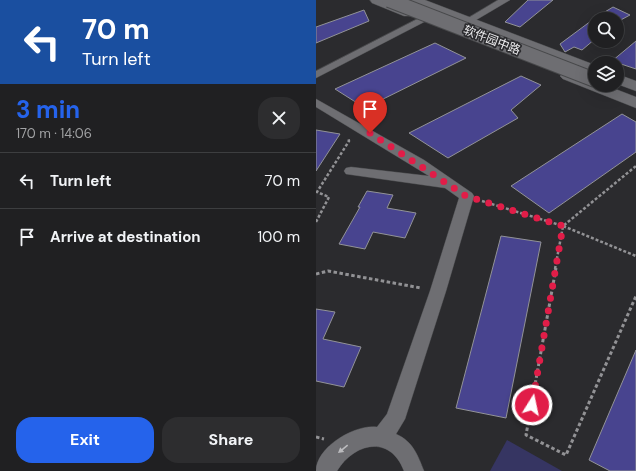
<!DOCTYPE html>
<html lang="en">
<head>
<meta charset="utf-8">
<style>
	body { margin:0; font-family:"DM Sans","Noto Sans SC",sans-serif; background:#2d2d2f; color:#f1f3f6; height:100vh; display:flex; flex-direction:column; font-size:15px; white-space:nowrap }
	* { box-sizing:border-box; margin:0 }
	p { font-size:13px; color:#a2a3a5 }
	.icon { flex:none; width:22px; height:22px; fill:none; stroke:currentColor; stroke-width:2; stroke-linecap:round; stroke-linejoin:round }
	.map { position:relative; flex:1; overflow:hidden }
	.sheet { display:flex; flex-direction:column; background:#202022; width:316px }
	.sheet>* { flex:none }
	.hud { background:#1a4fa0; color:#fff; overflow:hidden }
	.fabs { position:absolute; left:272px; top:12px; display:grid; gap:8px }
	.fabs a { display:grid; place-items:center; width:36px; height:36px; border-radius:50%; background:#202022; box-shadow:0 4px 16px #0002,0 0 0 1px #3d3e40; font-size:20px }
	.pin { position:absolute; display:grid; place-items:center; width:34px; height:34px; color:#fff; margin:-41px -17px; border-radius:50% 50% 50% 0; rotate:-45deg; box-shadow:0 0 4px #0007 }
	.pin .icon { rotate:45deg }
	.me { position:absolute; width:44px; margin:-22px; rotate:10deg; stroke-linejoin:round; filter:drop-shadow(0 0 3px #0008) }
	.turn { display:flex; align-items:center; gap:14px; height:84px; padding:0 16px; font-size:18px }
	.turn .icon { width:52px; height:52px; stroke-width:2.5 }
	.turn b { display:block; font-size:28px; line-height:34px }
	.round { display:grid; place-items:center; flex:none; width:42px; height:42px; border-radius:16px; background:#2d2d2f }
	.overview { display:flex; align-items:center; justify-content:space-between; height:68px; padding:0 16px }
	h1 { font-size:24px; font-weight:700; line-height:30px; color:#2563eb }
	.action { display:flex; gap:8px; margin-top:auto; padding:8px 16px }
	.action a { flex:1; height:46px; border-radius:16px; background:#2563eb; color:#fff; font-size:16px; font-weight:700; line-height:46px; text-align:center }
	.action a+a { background:#2d2d2f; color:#f1f3f6 }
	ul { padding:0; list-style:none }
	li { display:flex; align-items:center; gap:12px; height:56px; padding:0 16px; border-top:1px solid #3d3e40 }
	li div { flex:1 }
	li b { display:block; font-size:15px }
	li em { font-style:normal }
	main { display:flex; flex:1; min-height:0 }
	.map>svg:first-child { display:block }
	.green { fill:#363562 }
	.building { fill:#48448f; stroke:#929397 }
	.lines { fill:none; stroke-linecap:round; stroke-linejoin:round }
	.street-casing { stroke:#48494b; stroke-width:1 }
	.secondary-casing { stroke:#48494b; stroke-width:1 }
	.path-far1 { stroke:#929295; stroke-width:2.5; stroke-dasharray:3 2; stroke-linecap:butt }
	.path { stroke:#929295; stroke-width:3; stroke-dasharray:3.5 2.5; stroke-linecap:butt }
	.street { fill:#6e6e72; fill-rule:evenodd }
	.secondary { fill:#6e6e72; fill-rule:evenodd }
	.secondary-bridge-casing { stroke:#48494b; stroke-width:16; stroke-linecap:butt }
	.secondary-bridge { stroke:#6e6e72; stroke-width:14 }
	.oneway { fill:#bbbbbe }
	.route { stroke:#e11d48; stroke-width:7; stroke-dasharray:0 12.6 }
	.labels { text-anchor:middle; stroke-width:3.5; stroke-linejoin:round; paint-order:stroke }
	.far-street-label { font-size:12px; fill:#efeff1; stroke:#2b2b2e }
</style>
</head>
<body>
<main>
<section class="sheet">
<div class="hud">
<div class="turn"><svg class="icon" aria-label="left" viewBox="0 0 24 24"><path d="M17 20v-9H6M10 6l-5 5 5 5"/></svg><div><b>70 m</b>Turn left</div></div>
</div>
<div class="overview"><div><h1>3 min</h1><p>170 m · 14:06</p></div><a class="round"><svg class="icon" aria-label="close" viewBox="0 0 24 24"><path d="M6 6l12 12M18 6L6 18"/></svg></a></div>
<ul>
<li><svg class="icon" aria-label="left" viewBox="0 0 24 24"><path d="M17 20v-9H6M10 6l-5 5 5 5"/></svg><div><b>Turn left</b></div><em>70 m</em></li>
<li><svg class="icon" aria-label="arrive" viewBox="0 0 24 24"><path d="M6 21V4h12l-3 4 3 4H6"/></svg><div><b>Arrive at destination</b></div><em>100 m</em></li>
</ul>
<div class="action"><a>Exit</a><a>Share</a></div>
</section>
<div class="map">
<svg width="320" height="471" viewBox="0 0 320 471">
	<rect width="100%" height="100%" fill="#2b2b2e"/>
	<!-- green -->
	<path class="green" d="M191,440L246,471H174Z"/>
	<!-- building -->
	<path class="building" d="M212,0H237L204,27L189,22Z
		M297,7L314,15L301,22V19H279V39L266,50L258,47L249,52L244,44L279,18Z
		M48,10L53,21L0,43V27Z
		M320,41V69L296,61Z
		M119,43L150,58L49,108L19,89Z
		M205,76L225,85L195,110L202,118L132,158L93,133Z
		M306,114L320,122V152L233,213L195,186Z
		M0,130L24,134L0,171Z
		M51,191L77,195L71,208L100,213L89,238L57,232L49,249L23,244L44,207H42Z
		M185,236L225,242L190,418L140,408Z
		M0,309L19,312L7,339L45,347L28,387L0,381Z
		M320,350V471H294L273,460Z"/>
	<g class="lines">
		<defs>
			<path id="street" d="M182,0H194L155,23L152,24L147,21Z
				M107,16L112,19L110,21L0,78V71Z
				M0,99L108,160L156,193L158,196L130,291L89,419L80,434C97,441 102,456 108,471H88C74,434 38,443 21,471H0C0,447 39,424 61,427L71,414L114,291L143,198L129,188L30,174L28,171L30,168L35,167L113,176L0,107Z"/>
			<path id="secondary" d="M54,0H71L98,10L100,13L98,16H88L56,3Z
				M91,0H109L279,65V75L93,3Z
				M252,71L279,81V85H289L320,97V108L247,79L244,76L247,73Z
				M301,74L320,81V91L301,84Z"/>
		</defs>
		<!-- street casing -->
		<use href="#street" class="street-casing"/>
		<!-- secondary casing -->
		<use href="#secondary" class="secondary-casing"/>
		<!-- path-far1 -->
		<path class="path-far1" d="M166,201L247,226L320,256
			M0,222L13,197L1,192L33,141L32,138
			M239,269L247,226L320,166"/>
		<!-- path -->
		<path class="path" d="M240,268L210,435L250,455L320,296
			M0,274L12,271L105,288
			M0,437L8,439"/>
		<!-- street -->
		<use href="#street" class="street"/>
		<!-- secondary -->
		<use href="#secondary" class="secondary"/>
		<defs>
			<path id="secondary-bridge" d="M73,0L279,80"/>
		</defs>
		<!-- secondary-bridge casing -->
		<use href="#secondary-bridge" class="secondary-bridge-casing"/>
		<!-- secondary-bridge -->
		<use href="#secondary-bridge" class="secondary-bridge"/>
	</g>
	<!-- one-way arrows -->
	<defs><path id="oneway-solid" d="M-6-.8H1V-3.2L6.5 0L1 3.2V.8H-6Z"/></defs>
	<use class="oneway" href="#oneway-solid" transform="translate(27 449) rotate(141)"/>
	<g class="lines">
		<!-- route -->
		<path class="route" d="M54,133L150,196L247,226L216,405"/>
	</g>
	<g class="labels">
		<!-- far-street labels -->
		<g class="far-street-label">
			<text transform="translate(176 40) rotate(21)" y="4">软件园中路</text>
		</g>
	</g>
</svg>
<div class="fabs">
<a><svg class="icon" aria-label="search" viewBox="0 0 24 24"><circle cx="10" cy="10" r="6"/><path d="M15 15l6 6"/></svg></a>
<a><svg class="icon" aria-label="layers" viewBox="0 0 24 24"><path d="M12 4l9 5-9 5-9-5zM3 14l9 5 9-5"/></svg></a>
</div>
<div class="pin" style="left:54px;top:133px;background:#d93025"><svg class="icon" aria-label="arrive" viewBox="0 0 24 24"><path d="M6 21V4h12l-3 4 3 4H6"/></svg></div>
<svg class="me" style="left:216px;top:405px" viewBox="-20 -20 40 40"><circle r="17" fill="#e11d48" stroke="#fff" stroke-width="3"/><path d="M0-11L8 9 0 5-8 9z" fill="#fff"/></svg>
</div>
</main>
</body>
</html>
